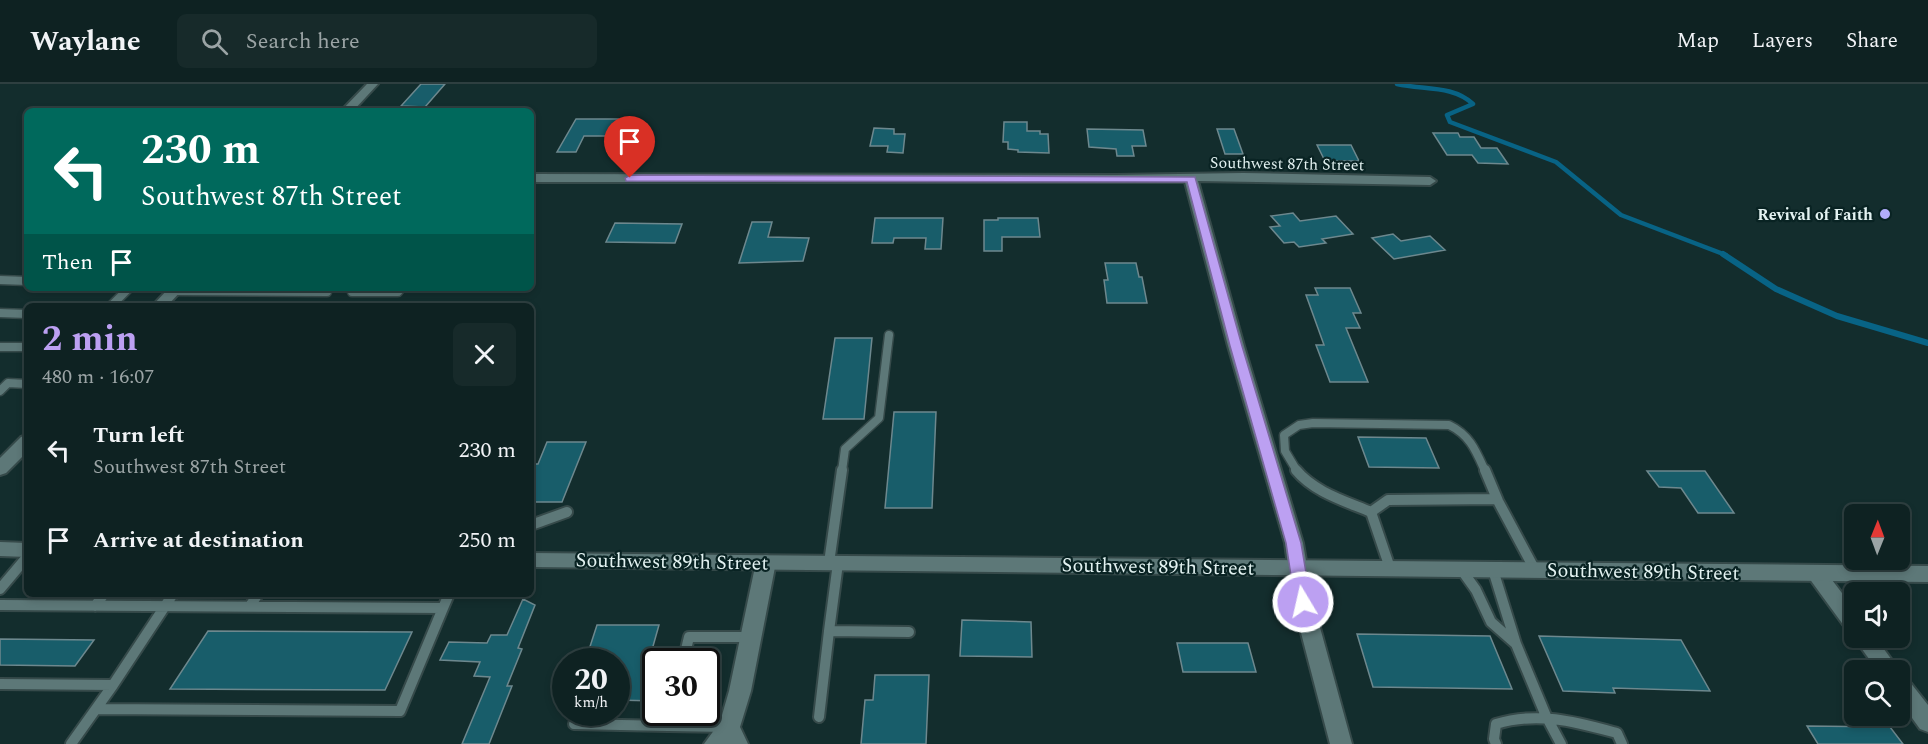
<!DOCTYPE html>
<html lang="en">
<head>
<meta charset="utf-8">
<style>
	body { margin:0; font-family:Spectral,serif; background:#172a2a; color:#f1f3f6; height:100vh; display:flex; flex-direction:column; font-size:22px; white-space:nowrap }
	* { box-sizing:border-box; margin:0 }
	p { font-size:20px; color:#9ba4a5 }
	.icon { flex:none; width:33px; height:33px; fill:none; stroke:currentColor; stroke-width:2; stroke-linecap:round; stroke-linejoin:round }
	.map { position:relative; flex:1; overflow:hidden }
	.side { position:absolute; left:24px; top:219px; width:510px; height:294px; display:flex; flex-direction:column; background:#0e2222; border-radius:9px; box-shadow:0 3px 9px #0003,0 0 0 2px #2e3f40 }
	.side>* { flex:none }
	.guide { position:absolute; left:24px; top:24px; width:510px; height:183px; border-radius:9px; box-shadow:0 3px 9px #0003,0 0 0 2px #2e3f40; background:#00695c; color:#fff; overflow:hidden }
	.needle { width:39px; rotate:1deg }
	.buttons { position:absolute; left:1844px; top:420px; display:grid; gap:12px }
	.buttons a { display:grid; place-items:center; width:66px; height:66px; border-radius:9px; background:#0e2222; box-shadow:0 3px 9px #0003,0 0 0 2px #2e3f40; font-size:30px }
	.speed { position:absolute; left:552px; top:564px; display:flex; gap:12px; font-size:30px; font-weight:700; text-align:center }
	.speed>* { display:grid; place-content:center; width:78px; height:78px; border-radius:50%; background:#0e2222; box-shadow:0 3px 9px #0003,0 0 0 2px #2e3f40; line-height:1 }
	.speed small { font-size:15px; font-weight:400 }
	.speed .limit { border:3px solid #111; border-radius:9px; background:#fff; color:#111 }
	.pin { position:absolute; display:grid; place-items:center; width:51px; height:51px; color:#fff; margin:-62px -26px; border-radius:50% 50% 50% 0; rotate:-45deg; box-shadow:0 0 6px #0007 }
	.pin .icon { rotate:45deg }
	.me { position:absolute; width:66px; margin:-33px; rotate:351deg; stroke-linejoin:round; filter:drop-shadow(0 0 4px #0008) }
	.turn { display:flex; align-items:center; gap:21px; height:126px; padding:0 18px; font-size:27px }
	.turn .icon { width:78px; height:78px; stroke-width:2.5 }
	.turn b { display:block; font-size:42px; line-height:51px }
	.then { display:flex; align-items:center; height:57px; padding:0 18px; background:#0003; gap:12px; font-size:22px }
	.round { display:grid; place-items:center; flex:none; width:63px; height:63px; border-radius:9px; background:#172a2a }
	.summary { display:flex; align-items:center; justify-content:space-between; height:102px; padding:0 18px }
	h1 { font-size:36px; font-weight:700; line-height:45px; color:#bca0f2 }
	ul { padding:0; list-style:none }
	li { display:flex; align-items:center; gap:18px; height:90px; padding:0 18px }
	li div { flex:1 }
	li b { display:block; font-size:22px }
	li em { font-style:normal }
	header { display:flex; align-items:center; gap:36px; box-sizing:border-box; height:84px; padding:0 30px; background:#0e2222; border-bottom:2px solid #2e3f40 }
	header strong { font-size:28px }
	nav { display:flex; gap:33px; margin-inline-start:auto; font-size:21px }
	.search { width:420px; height:54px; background:#172a2a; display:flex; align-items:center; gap:15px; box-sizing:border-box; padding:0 21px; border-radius:9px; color:#9ba4a5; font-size:22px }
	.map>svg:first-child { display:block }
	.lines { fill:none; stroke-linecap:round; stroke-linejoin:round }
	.stream-far1 { stroke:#086385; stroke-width:4.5 }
	.stream { stroke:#086385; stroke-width:6 }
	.building { fill:#185d6a; stroke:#6d888e; stroke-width:1.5 }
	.service-far1-casing { stroke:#364a4a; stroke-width:11 }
	.service-casing { stroke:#364a4a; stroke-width:14 }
	.minor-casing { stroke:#364a4a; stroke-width:4 }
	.secondary-casing { stroke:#364a4a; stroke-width:4 }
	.service-far1 { stroke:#5d7878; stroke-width:8 }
	.service { stroke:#5d7878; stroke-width:10 }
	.minor { fill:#5d7878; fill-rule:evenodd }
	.secondary { fill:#5d7878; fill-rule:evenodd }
	.route { fill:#bca0f2; stroke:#7a689d; stroke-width:1.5 }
	.poi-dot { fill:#b1adfa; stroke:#092323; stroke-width:2 }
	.labels { text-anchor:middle; stroke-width:4.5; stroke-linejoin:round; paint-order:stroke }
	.far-street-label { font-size:16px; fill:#e3f2f1; stroke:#092323 }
	.far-poi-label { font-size:16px; font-weight:bold; fill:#e3f2f1; stroke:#092323; text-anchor:end }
	.street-label { font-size:20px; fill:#e3f2f1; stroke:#092323 }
</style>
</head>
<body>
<header>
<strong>Waylane</strong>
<div class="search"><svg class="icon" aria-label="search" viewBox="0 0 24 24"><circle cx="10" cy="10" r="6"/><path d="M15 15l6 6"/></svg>Search here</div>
<nav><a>Map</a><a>Layers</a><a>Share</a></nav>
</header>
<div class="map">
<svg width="1928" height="660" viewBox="0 0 1928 660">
	<rect width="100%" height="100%" fill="#132d2d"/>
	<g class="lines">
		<!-- stream-far1 -->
		<path class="stream-far1" d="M1397,0C1423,6 1453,1 1473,20L1447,31L1450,38L1556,78L1621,131L1726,171"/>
		<!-- stream -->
		<path class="stream" d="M1723,170L1776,205L1837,232L1928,259"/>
	</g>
	<!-- building -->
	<path class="building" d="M421,0H445L425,23L401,22Z
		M576,35H618L609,52H584L576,68H557Z
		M1004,38H1027V47H1040V50H1048L1049,69L1018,68V66L1008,65V58H1003Z
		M874,44L894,45V50H905L903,69L887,68L888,62H870Z
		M1087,45L1143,46L1146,62H1132L1134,72H1117L1116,65L1089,63Z
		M1217,45H1234L1243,70H1225Z
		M1433,49H1458L1460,53H1474L1481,64H1497L1508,80L1478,79L1472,71H1447Z
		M1317,61H1351L1359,77H1325Z
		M1293,129L1300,137L1336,132L1353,150L1322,155L1326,159L1299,163L1294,158L1284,159L1270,143L1280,142L1271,132Z
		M875,134H943L941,165H925L926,154H894L893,159H872Z
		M998,134H1038L1040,153H1002V167H984V136H998Z
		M752,138H772L768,153L809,154L803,177L739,179Z
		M615,139L682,140L675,159L606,158Z
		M1393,150L1401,157L1430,152L1445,166L1394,175L1372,154Z
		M1105,179H1136L1139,193H1142L1147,219H1107L1104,196H1108Z
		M1315,204H1350L1361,229H1353L1360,244H1346L1368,298H1330L1316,261H1324L1306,211H1318Z
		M835,254H872L864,335H823Z
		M894,328H936L932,424H885Z
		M1358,353L1426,354L1439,384L1369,383Z
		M547,358H586L562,418H531V380H538Z
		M1647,387H1705L1734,429H1698L1681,404L1659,403Z
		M523,515L535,521L518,564L522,565L507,602H512L489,660H462L490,593L474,592L480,578L440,576L449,558L487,559L491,551H507Z
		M962,536L1031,538L1032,573L960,572Z
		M597,541H659L646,587H656V617L616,616V578H585Z
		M208,547L412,548L385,606L170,605Z
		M1357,550L1490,552L1512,605L1373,603Z
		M1539,552L1681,556L1710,607L1613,604L1615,609L1563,607Z
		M0,555L94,556L75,582L0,581Z
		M1177,559H1248L1256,588H1183Z
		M875,591H929L926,660H861L865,616H873Z
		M1807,642L1890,643L1903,660H1818Z"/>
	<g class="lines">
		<defs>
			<path id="service-far1" d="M0,196L27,197
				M174,207L327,208
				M352,208H398L401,204
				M111,222L129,204
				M0,229L27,230
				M0,263H27
				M0,307L8,299L27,300
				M842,387L845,365L879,334L889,251
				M1297,387L1285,367L1284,351L1299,341L1313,339L1449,341C1470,351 1476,367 1485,387"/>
			<path id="service" d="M1296,386C1314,408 1345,417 1371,428L1390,484
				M1485,386L1498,417L1535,486
				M1371,428L1388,416L1497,415
				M531,441L567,428
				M829,479L842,386
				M838,479L829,547L909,548
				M1461,485L1476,506L1491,538L1516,560L1493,486
				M0,505L27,473
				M0,521L443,524L449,510
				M95,522L104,510
				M250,522L258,510
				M1516,560L1546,632L1561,660
				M683,578L689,553H752
				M0,600L113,601L71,660
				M113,601L173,510
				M96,625L400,627L443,524
				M819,633L829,547
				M574,640L668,642L671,628
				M668,642L729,643
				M1496,660L1494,655L1496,640C1538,627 1576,638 1617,649L1622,660"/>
			<path id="minor" d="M1243,89L1430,93L1436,97L1430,101L1198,97L1244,262L1303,459L1313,518L1352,660H1330L1293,518L1285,459L1228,262L1185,98H531V90L1116,91Z
				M766,471L773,473L776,478L751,607L740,643L748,660H704L720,638L729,607L756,478L759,473Z
				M1816,481L1823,484L1854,525V548L1847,546L1809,494L1806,489L1809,484Z
				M1854,554H1876L1899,586V587L1877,586Z
				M1899,590L1906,593L1928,621V648L1920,645L1899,616Z"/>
			<path id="secondary" d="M367,0H378L353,27H341Z
				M169,204H184L167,222H152Z
				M27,351V368L6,389L0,391V374L21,353Z
				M0,458L27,459V473L0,472Z
				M531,469L1928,482V498L531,483Z"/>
		</defs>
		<!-- service-far1 casing -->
		<use href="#service-far1" class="service-far1-casing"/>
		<!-- service casing -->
		<use href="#service" class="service-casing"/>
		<!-- minor casing -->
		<use href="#minor" class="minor-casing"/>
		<!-- secondary casing -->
		<use href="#secondary" class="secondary-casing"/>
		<!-- service-far1 -->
		<use href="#service-far1" class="service-far1"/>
		<!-- service -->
		<use href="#service" class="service"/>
		<!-- minor -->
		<use href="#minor" class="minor"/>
		<!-- secondary -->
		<use href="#secondary" class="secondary"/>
	</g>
	<!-- route -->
	<path class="route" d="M630,91L1195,93L1242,262L1301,459L1311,518L1309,523L1303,525L1297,523L1295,518L1286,459L1230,262L1187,98L626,97L625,94Z"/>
	<!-- markers -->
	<circle class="poi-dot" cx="1885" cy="130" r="6"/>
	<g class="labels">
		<!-- far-street labels -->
		<g class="far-street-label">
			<text transform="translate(1287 79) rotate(1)" y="6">Southwest 87th Street</text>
		</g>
		<!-- far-poi labels -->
		<g class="far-poi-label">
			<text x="1873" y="136">Revival of Faith</text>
		</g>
		<!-- street labels -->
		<g class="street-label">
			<text transform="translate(672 477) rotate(1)" y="7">Southwest 89th Street</text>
			<text transform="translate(1158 482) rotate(1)" y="7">Southwest 89th Street</text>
			<text transform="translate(1643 487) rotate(1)" y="7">Southwest 89th Street</text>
		</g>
	</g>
</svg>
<div class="buttons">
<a><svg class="needle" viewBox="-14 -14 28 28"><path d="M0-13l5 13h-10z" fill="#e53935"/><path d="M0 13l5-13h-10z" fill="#9ba4a5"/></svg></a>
<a><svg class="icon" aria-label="sound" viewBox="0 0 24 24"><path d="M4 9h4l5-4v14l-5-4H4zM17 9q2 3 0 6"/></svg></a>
<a><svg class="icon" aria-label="search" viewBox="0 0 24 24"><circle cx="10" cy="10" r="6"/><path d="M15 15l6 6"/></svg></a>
</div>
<div class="speed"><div>20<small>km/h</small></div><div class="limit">30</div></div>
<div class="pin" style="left:630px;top:94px;background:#d93025"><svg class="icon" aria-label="arrive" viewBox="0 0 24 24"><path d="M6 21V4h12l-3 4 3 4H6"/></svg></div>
<svg class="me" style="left:1303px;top:518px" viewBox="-20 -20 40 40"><circle r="17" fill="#bca0f2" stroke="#fff" stroke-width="3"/><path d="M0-11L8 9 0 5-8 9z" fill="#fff"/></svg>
<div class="guide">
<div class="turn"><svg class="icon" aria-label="left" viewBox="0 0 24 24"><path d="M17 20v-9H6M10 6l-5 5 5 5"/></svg><div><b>230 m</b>Southwest 87th Street</div></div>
<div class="then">Then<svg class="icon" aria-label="arrive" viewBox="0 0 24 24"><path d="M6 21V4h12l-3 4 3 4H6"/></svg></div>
</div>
<section class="side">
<div class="summary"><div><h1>2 min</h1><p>480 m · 16:07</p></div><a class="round"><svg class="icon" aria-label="close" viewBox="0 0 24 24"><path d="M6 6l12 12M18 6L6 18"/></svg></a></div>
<ul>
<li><svg class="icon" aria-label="left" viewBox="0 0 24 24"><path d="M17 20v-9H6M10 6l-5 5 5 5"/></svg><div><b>Turn left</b><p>Southwest 87th Street</p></div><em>230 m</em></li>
<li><svg class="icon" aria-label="arrive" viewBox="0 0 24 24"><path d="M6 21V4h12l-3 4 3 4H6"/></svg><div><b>Arrive at destination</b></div><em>250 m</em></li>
</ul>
</section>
</div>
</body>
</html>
